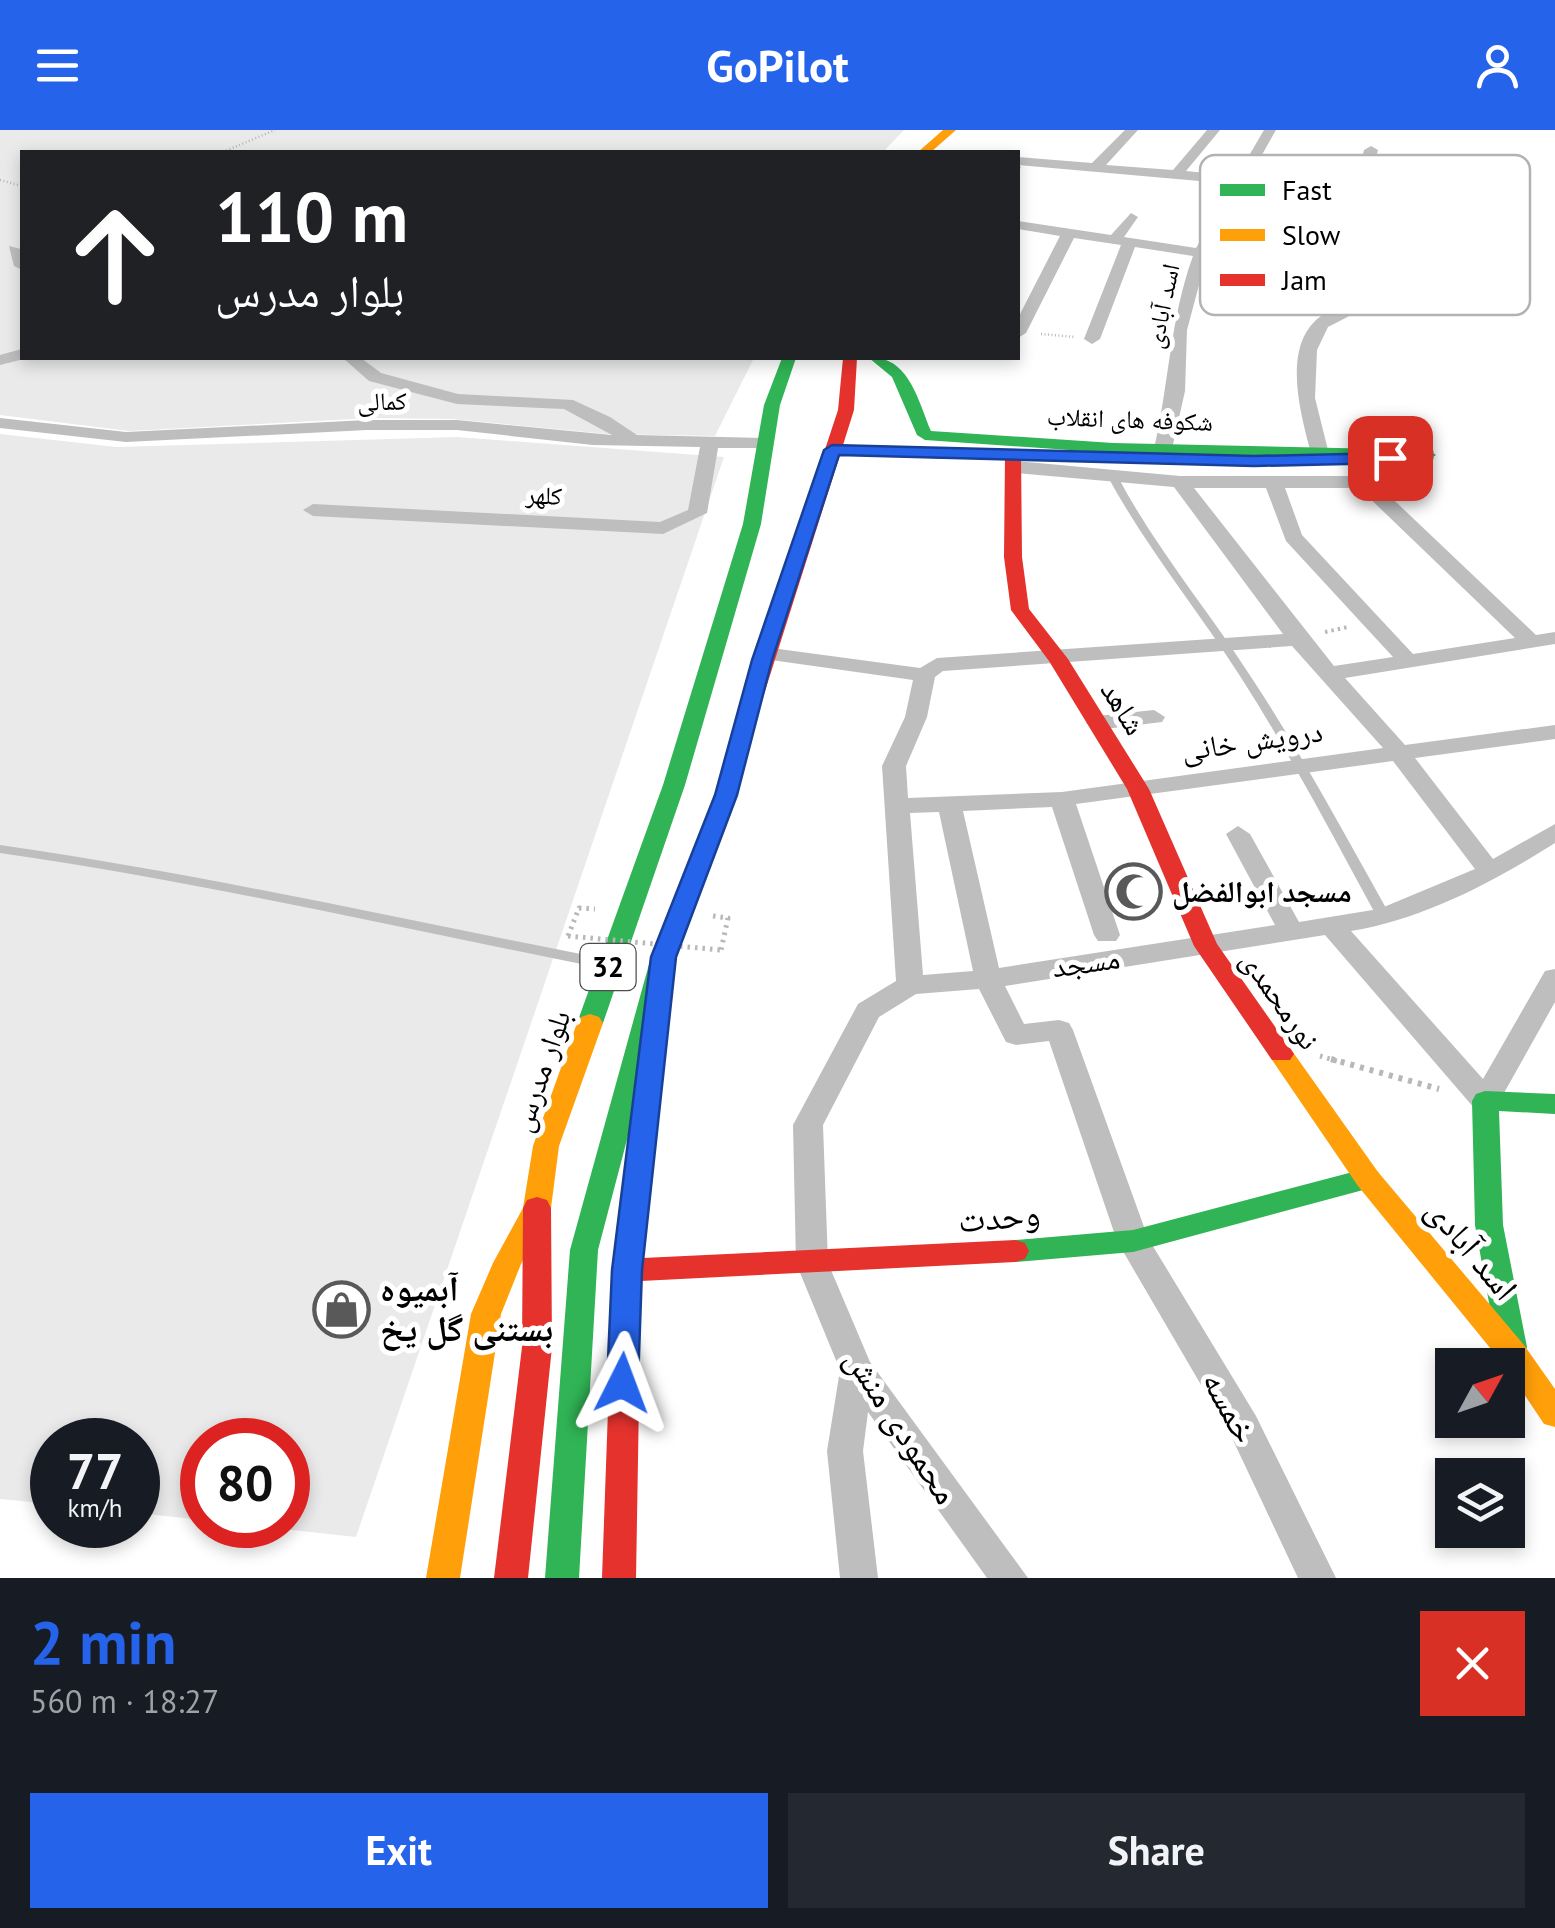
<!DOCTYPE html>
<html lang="en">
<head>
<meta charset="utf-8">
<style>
	body { margin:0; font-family:"PT Sans","Noto Naskh Arabic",sans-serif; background:#242831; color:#f1f3f6; height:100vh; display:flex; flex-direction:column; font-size:38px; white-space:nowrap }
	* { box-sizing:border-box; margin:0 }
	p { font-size:32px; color:#9ea1a6 }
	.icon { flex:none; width:55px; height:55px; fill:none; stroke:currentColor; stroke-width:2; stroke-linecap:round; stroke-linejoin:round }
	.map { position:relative; height:1448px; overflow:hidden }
	.details { display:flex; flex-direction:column; background:#171b24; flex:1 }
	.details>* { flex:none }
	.hud { position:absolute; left:20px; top:20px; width:1000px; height:210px; border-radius:0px; box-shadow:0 5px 15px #0003; background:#202124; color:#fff; overflow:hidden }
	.needle { width:65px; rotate:50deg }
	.buttons { position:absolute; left:1435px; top:1218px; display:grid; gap:20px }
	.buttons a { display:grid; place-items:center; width:90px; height:90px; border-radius:0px; background:#171b24; box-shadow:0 5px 15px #0003; font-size:50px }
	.speed { position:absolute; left:30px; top:1288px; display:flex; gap:20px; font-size:50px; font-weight:700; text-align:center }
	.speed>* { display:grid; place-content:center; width:130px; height:130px; border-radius:50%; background:#171b24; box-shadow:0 5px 15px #0003; line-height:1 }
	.speed small { font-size:25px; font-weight:400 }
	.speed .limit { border:15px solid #d22; background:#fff; color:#111 }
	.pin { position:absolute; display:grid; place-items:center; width:85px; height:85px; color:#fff; margin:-42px; border-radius:20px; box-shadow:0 5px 15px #0006 }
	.me { position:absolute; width:110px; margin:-55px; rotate:3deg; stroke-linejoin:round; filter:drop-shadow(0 0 8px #0008) }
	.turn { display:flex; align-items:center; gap:35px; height:210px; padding:0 30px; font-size:45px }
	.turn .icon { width:130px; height:130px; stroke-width:2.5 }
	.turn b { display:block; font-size:70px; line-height:85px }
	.round { display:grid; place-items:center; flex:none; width:105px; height:105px; border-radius:0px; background:#242831 }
	.head { display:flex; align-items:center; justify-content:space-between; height:170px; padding:0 30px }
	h1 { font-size:60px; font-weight:600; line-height:75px; color:#2563eb }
	.cta { display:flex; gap:20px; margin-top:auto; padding:20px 30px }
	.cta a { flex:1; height:115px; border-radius:0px; background:#2563eb; color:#fff; font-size:40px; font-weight:600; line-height:115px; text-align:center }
	.cta a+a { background:#242831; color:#f1f3f6 }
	header { display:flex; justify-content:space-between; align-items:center; height:130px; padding:0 30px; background:#2563eb; color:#fff; font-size:45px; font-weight:600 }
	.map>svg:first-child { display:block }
	.green { fill:#eaeaea }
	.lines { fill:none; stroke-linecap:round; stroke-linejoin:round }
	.path-far3 { stroke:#b8b8b8; stroke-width:2.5; stroke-dasharray:1 2.5; stroke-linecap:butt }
	.path-far2 { stroke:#b8b8b8; stroke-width:4; stroke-dasharray:2.5 4; stroke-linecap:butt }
	.path-far1 { stroke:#b8b8b8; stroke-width:5; stroke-dasharray:2.5 5; stroke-linecap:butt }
	.path { stroke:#b8b8b8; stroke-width:6; stroke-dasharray:4 6; stroke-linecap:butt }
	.lane { fill:#bebebe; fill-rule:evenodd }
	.street { fill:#bebebe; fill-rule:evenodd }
	.fast { fill:#30b455; fill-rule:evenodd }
	.slow { fill:#ff9f0a; fill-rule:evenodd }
	.jam { fill:#e5322d; fill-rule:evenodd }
	.path-bridge { stroke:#b8b8b8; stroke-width:5; stroke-dasharray:2.5 5; stroke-linecap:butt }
	.route { fill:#2563eb; stroke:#184099; stroke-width:2.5 }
	.labels { text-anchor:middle; stroke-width:10; stroke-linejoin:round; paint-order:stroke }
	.far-street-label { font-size:25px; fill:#000; stroke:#fff }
	.shield { fill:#fff; stroke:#4c4c4c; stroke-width:2.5 }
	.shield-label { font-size:28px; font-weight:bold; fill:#000 }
	.street-label { font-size:30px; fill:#000; stroke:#fff }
	.poi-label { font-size:30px; font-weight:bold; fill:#000; stroke:#fff; text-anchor:start }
	.near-street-label { font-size:35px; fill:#000; stroke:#fff }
	.near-poi-label { font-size:35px; font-weight:bold; fill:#000; stroke:#fff; text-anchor:start }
	.key { fill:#fff; stroke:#b2b2b2; stroke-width:2.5 }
	.key-label { font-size:28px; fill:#000 }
</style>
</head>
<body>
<header><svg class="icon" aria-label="menu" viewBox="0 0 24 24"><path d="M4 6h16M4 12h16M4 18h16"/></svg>GoPilot<svg class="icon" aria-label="person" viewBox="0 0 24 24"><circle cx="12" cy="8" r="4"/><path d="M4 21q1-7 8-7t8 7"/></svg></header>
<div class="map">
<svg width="1555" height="1448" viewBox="0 0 1555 1448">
	<rect width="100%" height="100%" fill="#fff"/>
	<!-- green -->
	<path class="green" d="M0,0H904L883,22H22V228H754L715,306L608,304L452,289L372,288L129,301L0,285Z
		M0,304L116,317L457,307L724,327L356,1407L246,1395H288V1310H202V1390L138,1383V1310H52V1374L0,1369Z"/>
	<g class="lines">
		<!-- path-far3 -->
		<path class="path-far3" d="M223,22L275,0
			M0,50L22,56
			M1041,204L1075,207"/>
		<!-- path-far2 -->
		<path class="path-far2" d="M1325,502L1348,497"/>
		<!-- path-far1 -->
		<path class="path-far1" d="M713,786L728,788L721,820
			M568,806L579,778L595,779
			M1320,926L1340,932"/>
		<!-- path -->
		<path class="path" d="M1331,929L1439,959"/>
		<!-- lane -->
		<path class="lane" d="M1018,35L1021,37L1020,39L1018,40Z
			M1113,344L1118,347C1156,419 1209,481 1253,550C1303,626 1346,707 1391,787L1389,790L1384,791L1377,787C1333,706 1290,624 1240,546C1197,479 1146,417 1108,347Z
			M0,715C202,744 401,789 601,828L608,833L601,838C401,798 202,752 0,723Z"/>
		<!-- street -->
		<path class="street" d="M1125,0H1138L1106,35L1173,40L1207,0H1220L1186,41L1237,46L1264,0H1276L1237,69L1355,55L1364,20L1371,16L1378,20L1365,68L1402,90L1419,114L1363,179L1328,197L1317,220L1315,268L1328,320L1325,324L1319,325L1310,320C1301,284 1283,222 1315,191C1328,178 1348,177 1361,162L1203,140L1187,200L1185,261L1172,319L1163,324L1154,319C1169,254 1170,189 1193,126L1135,117L1100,209L1092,214L1084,209L1121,115L1074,108L1026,203L1018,208V188L1060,106L1018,99V91L1111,105L1131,83L1138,87L1124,107L1196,118L1233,54L1018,35V27L1092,33ZM1353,64V73L1392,96L1404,114L1368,154L1206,132L1232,78Z
			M9,116L21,119L22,140L14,136Z
			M22,219V228H28L0,235V225Z
			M343,228H361L381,243L458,264L573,270L610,287L637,305L764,308L773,313L764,318H718L707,383L663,404L313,386L303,380L313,374L660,392L688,380L700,317L593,315L457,300H367L126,312L0,298V288L126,302L367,290H457L612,305L564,279L457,274L369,251Z
			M1428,320L1434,321V329L1403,347L1377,354L1536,505L1555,502V514L1345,548L1405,615L1555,595V609L1415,628L1493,729L1555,694V713C1493,752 1424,789 1351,801L1483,949L1545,841L1555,839V872L1495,979L1485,982L1475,979L1325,805L1005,856L1024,894L1059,890L1069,893L1073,900L1148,1108L1256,1286L1336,1448H1298L1232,1308L1117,1111L1049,911L1016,915L1006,912L979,859L916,864L879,887L823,995L828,1133L870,1232L1028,1448H987L868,1282L863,1321L878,1448H840L827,1321L840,1240L796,1133L793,995L858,874L896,851L882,636L905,587L913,550L764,529L753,523L764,517L920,538L937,528L1283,504L1174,357L1015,343L1006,337L1015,331L1180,346H1363L1389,339ZM1194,358H1266L1286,411L1393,527L1334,536ZM1285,358H1359L1515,508L1413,524L1302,405ZM1292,516L1383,618L1062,662L908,668L906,636L927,587L935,547L943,541ZM1393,631L1475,739L1379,779L1299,792L1250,704L1238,696L1226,704L1275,795L999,838L963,681L1052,677L1094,805L1098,811H1116L1120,805L1076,674ZM939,682L973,841L923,845L910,683Z
			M1154,580L1165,587L1162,592L1097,600L1086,593L1097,586Z"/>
		<!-- fast -->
		<path class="fast" d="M782,228H796L780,275L761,394L685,655L603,893L599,899H581L577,893L663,655L743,394L764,275Z
			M869,228C908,225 918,270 931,301L1113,313L1428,320L1436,325L1428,330L1113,323L925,310L917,305L892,247Z
			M749,574L759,580L737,665L675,827L598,1120L579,1448H545L570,1120L651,827L715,665L739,580Z
			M1485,961L1555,964V984L1499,981L1503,1095L1527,1217L1523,1226L1512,1230L1501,1226L1497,1217L1475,1095L1472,971L1476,964Z
			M1368,1038L1378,1042L1382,1049L1378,1056L1133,1122L1015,1132L1005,1129L1001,1121L1005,1113L1015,1110L1133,1100Z"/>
		<!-- slow -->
		<path class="slow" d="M943,0H956L931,22H918Z
			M590,884L599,887L603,893L559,1016L551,1078L521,1134L501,1184L460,1448H426L471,1184L493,1133L523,1078L533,1016L577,893L581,887Z
			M1281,915L1290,918L1378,1042L1524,1215L1555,1259V1297L1544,1294L1508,1240V1235H1504L1358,1056L1268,924L1272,918Z"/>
		<!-- jam -->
		<path class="jam" d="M843,228H857L854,280L843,315L956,319L964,324L956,329L840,325L759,580L756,584H742L739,580L838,280Z
			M1013,321L1021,326L1022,427L1029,479L1068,529L1149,659L1217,814L1290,918L1294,924L1290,930H1272L1194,816L1127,659L1049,531L1011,480L1004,427L1005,326Z
			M646,966L655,969L659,976L643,1128L1015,1110L1025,1113L1029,1121L1025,1129L1015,1132L641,1151L636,1448H602L613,1140L633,976L637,969Z
			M537,1067L547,1070L551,1078L552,1217L528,1448H494L522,1217L523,1078L527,1070Z"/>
		<!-- path-bridge -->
		<path class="path-bridge" d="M568,806L721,820"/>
	</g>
	<!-- route -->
	<path class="route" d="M832,315L1254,326L1390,323L1399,328L1390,333L1254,336L839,325L772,530L737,665L676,827L642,1140L638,1253L633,1262L622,1266L611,1262L607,1253L612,1140L651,827L715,665L752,530L824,320Z"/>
	<!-- icons -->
	<defs>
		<symbol id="mosque-ring" viewBox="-11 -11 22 22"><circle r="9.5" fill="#fff" stroke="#595959" stroke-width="1.5"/><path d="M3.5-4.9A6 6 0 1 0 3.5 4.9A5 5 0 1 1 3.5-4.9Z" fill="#595959"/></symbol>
		<symbol id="shop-ring" viewBox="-11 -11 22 22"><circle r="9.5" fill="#fff" stroke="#595959" stroke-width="1.5"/><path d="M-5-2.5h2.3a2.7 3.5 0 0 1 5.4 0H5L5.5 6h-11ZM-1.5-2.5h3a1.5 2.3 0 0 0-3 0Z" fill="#595959"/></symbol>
	</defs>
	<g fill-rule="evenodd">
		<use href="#mosque-ring" x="1102" y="730" width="63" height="63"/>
		<use href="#shop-ring" x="310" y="1148" width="63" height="63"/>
	</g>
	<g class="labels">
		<!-- far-street labels -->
		<g class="far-street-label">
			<text transform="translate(1162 176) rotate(-78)" y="9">اسد آبادی</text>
			<text transform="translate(382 271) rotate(-1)" y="9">کمالی</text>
			<text transform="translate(1130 289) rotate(2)" y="9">شکوفه های انقلاب</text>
			<text transform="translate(544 365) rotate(3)" y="9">کلهر</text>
		</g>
		<!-- shield labels -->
		<rect class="shield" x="580.5" y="814" width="55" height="46" rx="8"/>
		<g class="shield-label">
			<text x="608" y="847">32</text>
		</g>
		<!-- street labels -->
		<g class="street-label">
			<text transform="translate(1123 578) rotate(58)" y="10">شاهد</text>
			<text transform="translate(1252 611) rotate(-8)" y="10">درویش خانی</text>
			<text transform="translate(1086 833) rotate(-8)" y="10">مسجد</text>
			<text transform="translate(1280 870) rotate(55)" y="10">نورمحمدی</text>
			<text transform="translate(541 941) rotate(-71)" y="10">بلوار مدرس</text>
		</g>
		<!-- poi labels -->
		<g class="poi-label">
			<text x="1172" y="772">مسجد ابوالفضل</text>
		</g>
		<!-- near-street labels -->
		<g class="near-street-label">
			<text transform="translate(999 1087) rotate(-5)" y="12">وحدت</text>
			<text transform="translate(1472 1119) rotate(50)" y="12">اسد آبادی</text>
			<text transform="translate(1230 1277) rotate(61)" y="12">خمسه</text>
			<text transform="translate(902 1296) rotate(57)" y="12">محمودی منش</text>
		</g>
		<!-- near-poi labels -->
		<g class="near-poi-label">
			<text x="380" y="1171">آبمیوه<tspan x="380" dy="40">بستنی گل یخ</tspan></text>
		</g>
	</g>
	<!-- legend -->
	<rect x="1200" y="25" width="330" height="160" rx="15" class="key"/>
	<rect x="1220" y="54" width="45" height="12" fill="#30b455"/>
	<rect x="1220" y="99" width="45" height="12" fill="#ff9f0a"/>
	<rect x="1220" y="144" width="45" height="12" fill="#e5322d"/>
	<g class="key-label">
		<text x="1282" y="70">Fast</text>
		<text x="1282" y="115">Slow</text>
		<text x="1282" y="160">Jam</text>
	</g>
</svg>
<div class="buttons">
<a><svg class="needle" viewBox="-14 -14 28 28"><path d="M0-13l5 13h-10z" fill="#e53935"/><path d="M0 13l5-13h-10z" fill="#9ea1a6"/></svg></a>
<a><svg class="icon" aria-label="layers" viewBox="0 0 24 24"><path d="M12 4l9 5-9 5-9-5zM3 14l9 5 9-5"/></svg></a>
</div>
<div class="speed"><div>77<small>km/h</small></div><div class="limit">80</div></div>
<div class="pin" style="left:1390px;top:328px;background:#d93025"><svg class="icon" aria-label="arrive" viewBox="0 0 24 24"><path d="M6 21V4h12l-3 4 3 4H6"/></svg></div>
<svg class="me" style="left:622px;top:1253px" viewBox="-20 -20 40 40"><path d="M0-17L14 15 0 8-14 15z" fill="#2563eb" stroke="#fff" stroke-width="4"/></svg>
<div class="hud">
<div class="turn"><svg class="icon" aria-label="ahead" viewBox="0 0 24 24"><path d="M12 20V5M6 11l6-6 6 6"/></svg><div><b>110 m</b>بلوار مدرس</div></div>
</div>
</div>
<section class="details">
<div class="head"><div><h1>2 min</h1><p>560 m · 18:27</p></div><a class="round" style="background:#d93025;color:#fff"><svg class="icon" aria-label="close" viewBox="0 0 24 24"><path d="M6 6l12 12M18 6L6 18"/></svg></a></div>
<div class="cta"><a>Exit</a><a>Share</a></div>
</section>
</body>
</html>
